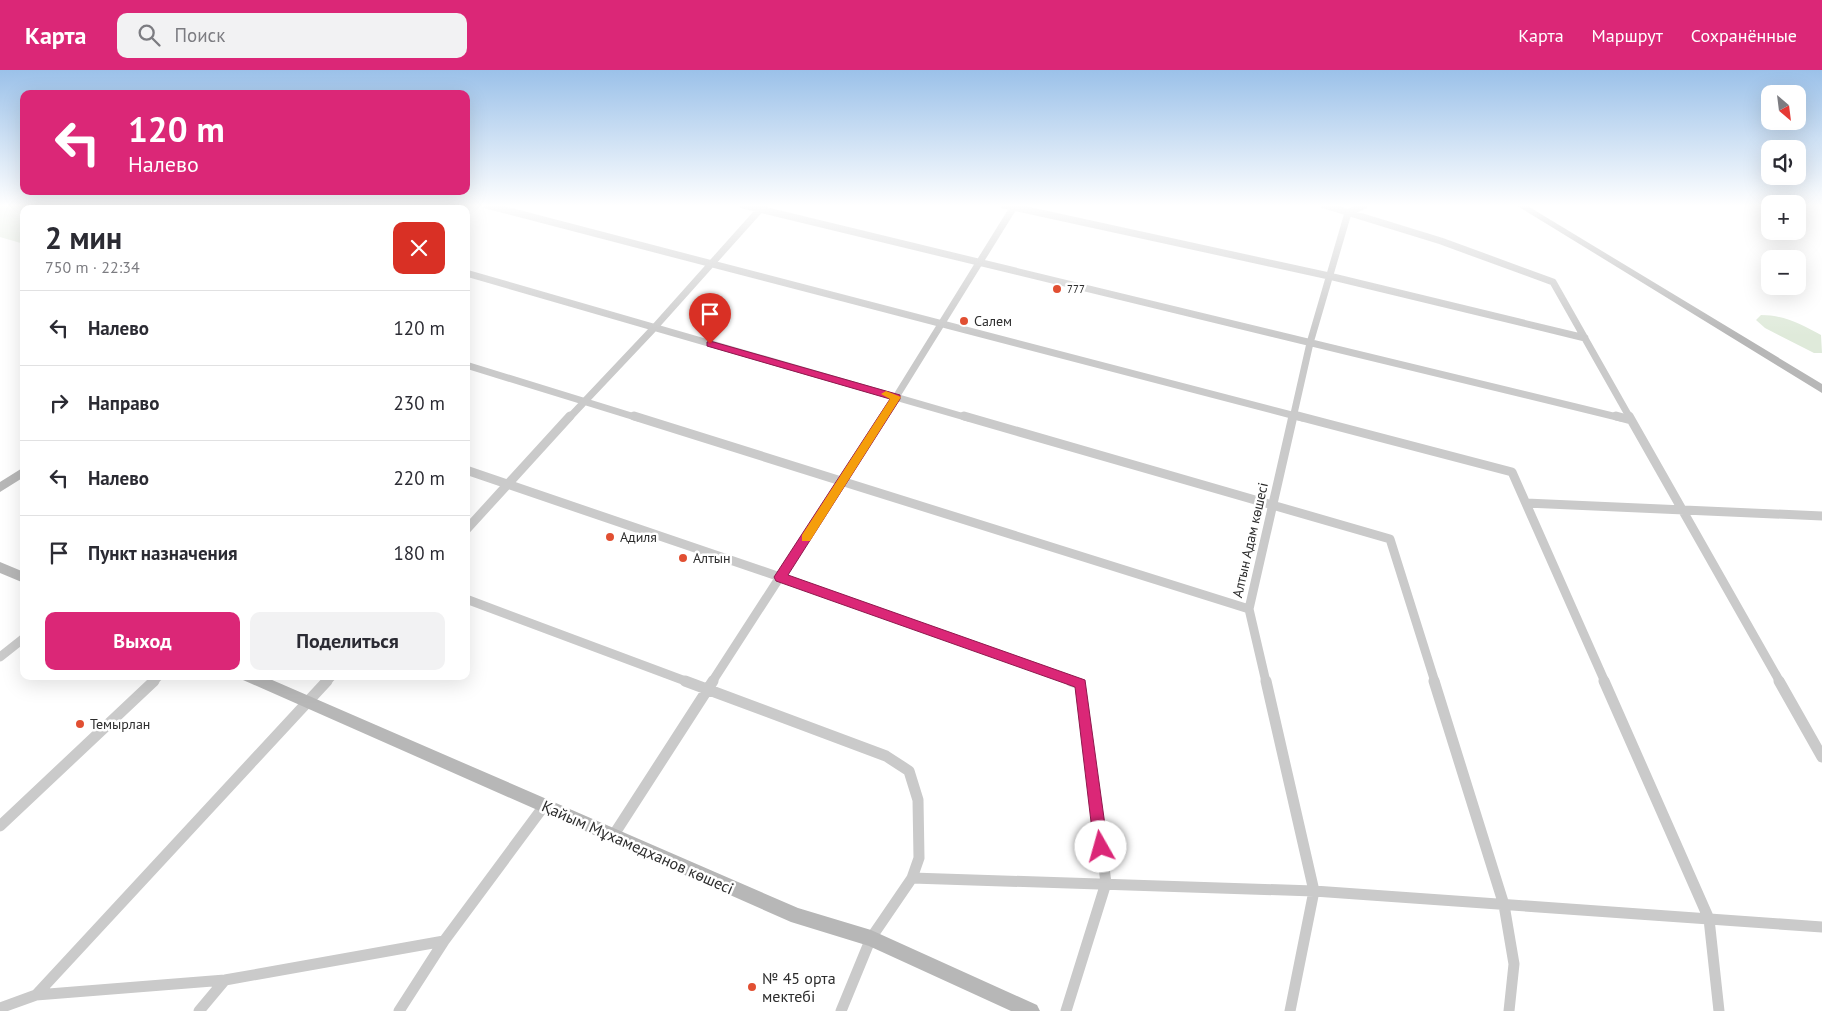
<!DOCTYPE html>
<html lang="ru">
<head>
<meta charset="utf-8">
<style>
	body { margin:0; font-family:"PT Sans",sans-serif; background:#f2f2f3; color:#2b2b33; height:100vh; display:flex; flex-direction:column; font-size:19px; white-space:nowrap }
	* { box-sizing:border-box; margin:0 }
	p { font-size:16px; color:#7c7c81 }
	.icon { flex:none; width:28px; height:28px; fill:none; stroke:currentColor; stroke-width:2; stroke-linecap:round; stroke-linejoin:round }
	.map { position:relative; flex:1; overflow:hidden }
	.side { position:absolute; left:20px; top:135px; width:450px; height:475px; display:flex; flex-direction:column; background:#fff; border-radius:10px; box-shadow:0 5px 20px #0002 }
	.side>* { flex:none }
	.guide { position:absolute; left:20px; top:20px; width:450px; height:105px; border-radius:10px; box-shadow:0 5px 20px #0002; background:#db2777; color:#fff; overflow:hidden }
	.needle { width:32px; rotate:152deg }
	.controls { position:absolute; left:1761px; top:15px; display:grid; gap:10px }
	.controls a { display:grid; place-items:center; width:45px; height:45px; border-radius:10px; background:#fff; box-shadow:0 5px 20px #0002; font-size:25px }
	.pin { position:absolute; display:grid; place-items:center; width:42px; height:42px; color:#fff; margin:-51px -21px; border-radius:50% 50% 50% 0; rotate:-45deg; box-shadow:0 0 5px #0007 }
	.pin .icon { rotate:45deg }
	.me { position:absolute; width:55px; margin:-28px; rotate:353deg; stroke-linejoin:round; filter:drop-shadow(0 0 4px #0008) }
	.turn { display:flex; align-items:center; gap:18px; height:105px; padding:0 25px; font-size:22px }
	.turn .icon { width:65px; height:65px; stroke-width:2.5 }
	.turn b { display:block; font-size:35px; line-height:42px }
	.round { display:grid; place-items:center; flex:none; width:52px; height:52px; border-radius:10px; background:#f2f2f3 }
	.headline { display:flex; align-items:center; justify-content:space-between; height:85px; padding:0 25px }
	h1 { font-size:30px; font-weight:800; line-height:38px }
	.button { display:flex; gap:10px; margin-top:auto; padding:10px 25px }
	.button a { flex:1; height:58px; border-radius:10px; background:#db2777; color:#fff; font-size:20px; font-weight:800; line-height:58px; text-align:center }
	.button a+a { background:#f2f2f3; color:#2b2b33 }
	ul { padding:0; list-style:none }
	li { display:flex; align-items:center; gap:15px; height:75px; padding:0 25px; border-top:1px solid #e1e1e2 }
	li div { flex:1 }
	li b { display:block; font-size:19px }
	li em { font-style:normal }
	header { display:flex; align-items:center; gap:30px; box-sizing:border-box; height:70px; padding:0 25px; background:#db2777; color:#fff }
	header strong { font-size:24px }
	nav { display:flex; gap:28px; margin-inline-start:auto; font-size:18px }
	.search { width:350px; height:45px; background:#f2f2f3; display:flex; align-items:center; gap:12px; box-sizing:border-box; padding:0 18px; border-radius:10px; color:#7c7c81; font-size:19px }
	.map>svg:first-child { display:block }
	.green { fill:#dfeada }
	.lines { fill:none; stroke-linecap:round; stroke-linejoin:round }
	.street-far2 { stroke:#cacaca; stroke-width:7 }
	.street-far1 { stroke:#cacaca; stroke-width:9 }
	.street { stroke:#cacaca; stroke-width:11 }
	.secondary { fill:#b7b7b7; fill-rule:evenodd }
	.route { fill:#db2777; stroke:#8e194d }
	.slow { fill:#f59e0b }
	.poi-dot { fill:#e14f32; stroke:#fff; stroke-width:2 }
	.labels { text-anchor:middle; stroke-width:5; stroke-linejoin:round; paint-order:stroke }
	.far-poi-label { font-size:11px; fill:#2d2d2d; stroke:#fff; text-anchor:start }
	.poi-label { font-size:14px; fill:#2d2d2d; stroke:#fff; text-anchor:start }
	.street-label { font-size:14px; fill:#2d2d2d; stroke:#fff }
	.near-street-label { font-size:16px; fill:#2d2d2d; stroke:#fff }
	.near-poi-label { font-size:16px; fill:#2d2d2d; stroke:#fff; text-anchor:start }
</style>
</head>
<body>
<header>
<strong>Карта</strong>
<div class="search"><svg class="icon" aria-label="search" viewBox="0 0 24 24"><circle cx="10" cy="10" r="6"/><path d="M15 15l6 6"/></svg>Поиск</div>
<nav><a>Карта</a><a>Маршрут</a><a>Сохранённые</a></nav>
</header>
<div class="map">
<svg width="1822" height="941" viewBox="0 0 1822 941">
	<rect width="100%" height="100%" fill="#fff"/>
	<!-- green -->
	<path class="green" d="M0,135H229L223,139H24V174L0,167Z
		M1761,245C1784,245 1801,254 1821,265L1822,283H1814L1765,258L1756,250Z"/>
	<g class="lines">
		<!-- street-far2 -->
		<path class="street-far2" d="M486,135L1303,348
			M743,135L1621,348
			M1004,135L1329,206L1585,268
			M1324,135L1441,171L1553,212L1630,348
			M422,139L427,135
			M466,203L968,348
			M466,295L638,348
			M569,348L654,258L763,136
			M883,348L1015,135
			M1293,348L1310,273L1348,143L1365,135"/>
		<!-- street-far1 -->
		<path class="street-far1" d="M634,346L1249,539
			M964,346L1390,469L1435,612
			M1298,346L1512,402L1605,612
			M1616,346L1631,350
			M1629,346L1780,612
			M466,400L780,507L1075,612
			M1526,433L1822,446
			M466,460L570,346
			M466,529L688,612
			M0,587L24,568
			M152,612L159,606
			M326,612L332,606
			M712,612L884,346
			M1266,612L1249,539L1293,346"/>
		<!-- street -->
		<path class="street" d="M685,611L886,686L909,701L918,730L919,788L912,808L871,868L841,941
			M1266,611L1314,821L1290,941
			M1434,611L1504,835L1514,894L1509,941
			M1604,611L1709,849L1719,941
			M1779,611L1822,687
			M0,756L154,611
			M613,766L713,611
			M912,808L1314,821L1822,857
			M36,925L327,611
			M0,938L36,925L225,910L444,871L544,736
			M199,941L225,910
			M399,941L444,871
			M1066,941L1106,813L1080,614L1071,611"/>
		<!-- secondary -->
		<path class="secondary" d="M385,135H395L391,139H381Z
			M1516,135H1526L1822,314V323Z
			M24,397V407L0,422V412Z
			M0,492L24,502V513L0,503Z
			M241,606H263L798,838L871,860L1037,935L1040,941H1011L869,876L791,852L243,610Z"/>
	</g>
	<!-- sky -->
	<linearGradient id="sky" x2="0" y2="1"><stop stop-color="#9bc1e9"/><stop offset="0.51" stop-color="#fff"/><stop offset="1" stop-color="#fff" stop-opacity="0"/></linearGradient>
	<rect width="1822" height="266" fill="url(#sky)"/>
	<!-- route -->
	<path class="route" d="M710,271L900,325V329L788,505L1085,610L1108,777L1106,782L1101,784L1096,782L1094,777L1075,617L776,511L774,507L890,329L707,276V272Z"/>
	<!-- slow -->
	<path class="slow" d="M886,321L901,327L810,471H802V465L890,329L881,324Z"/>
	<!-- markers -->
	<g class="poi-dot">
		<circle cx="1057" cy="219" r="5"/>
		<circle cx="964" cy="251" r="5"/>
		<circle cx="610" cy="467" r="5"/>
		<circle cx="683" cy="488" r="5"/>
		<circle cx="80" cy="654" r="5"/>
		<circle cx="752" cy="917" r="5"/>
	</g>
	<g class="labels">
		<!-- far-poi labels -->
		<g class="far-poi-label">
			<text x="1067" y="223">777</text>
		</g>
		<!-- poi labels -->
		<g class="poi-label">
			<text x="974" y="256">Салем</text>
			<text x="620" y="472">Адиля</text>
			<text x="693" y="493">Алтын</text>
			<text x="90" y="659">Темырлан</text>
		</g>
		<!-- street labels -->
		<g class="street-label">
			<text transform="translate(1250 470) rotate(-77)" y="5">Алтын Адам көшесі</text>
		</g>
		<!-- near-street labels -->
		<g class="near-street-label">
			<text transform="translate(638 777) rotate(24)" y="6">Қайым Мұхамедханов көшесі</text>
		</g>
		<!-- near-poi labels -->
		<g class="near-poi-label">
			<text x="762" y="914">№ 45 орта<tspan x="762" dy="18">мектебі</tspan></text>
		</g>
	</g>
</svg>
<div class="controls">
<a><svg class="needle" viewBox="-14 -14 28 28"><path d="M0-13l5 13h-10z" fill="#e53935"/><path d="M0 13l5-13h-10z" fill="#7c7c81"/></svg></a>
<a><svg class="icon" aria-label="sound" viewBox="0 0 24 24"><path d="M4 9h4l5-4v14l-5-4H4zM17 9q2 3 0 6"/></svg></a>
<a>+</a>
<a>−</a>
</div>
<div class="pin" style="left:710px;top:274px;background:#d93025"><svg class="icon" aria-label="arrive" viewBox="0 0 24 24"><path d="M6 21V4h12l-3 4 3 4H6"/></svg></div>
<svg class="me" style="left:1101px;top:777px" viewBox="-20 -20 40 40"><circle r="19" fill="#fff"/><path d="M0-13L10 11 0 6-10 11z" fill="#db2777"/></svg>
<div class="guide">
<div class="turn"><svg class="icon" aria-label="left" viewBox="0 0 24 24"><path d="M17 20v-9H6M10 6l-5 5 5 5"/></svg><div><b>120 m</b>Налево</div></div>
</div>
<section class="side">
<div class="headline"><div><h1>2 мин</h1><p>750 m · 22:34</p></div><a class="round" style="background:#d93025;color:#fff"><svg class="icon" aria-label="close" viewBox="0 0 24 24"><path d="M6 6l12 12M18 6L6 18"/></svg></a></div>
<ul>
<li><svg class="icon" aria-label="left" viewBox="0 0 24 24"><path d="M17 20v-9H6M10 6l-5 5 5 5"/></svg><div><b>Налево</b></div><em>120 m</em></li>
<li><svg class="icon" aria-label="right" viewBox="0 0 24 24"><path d="M7 20v-9h11M14 6l5 5-5 5"/></svg><div><b>Направо</b></div><em>230 m</em></li>
<li><svg class="icon" aria-label="left" viewBox="0 0 24 24"><path d="M17 20v-9H6M10 6l-5 5 5 5"/></svg><div><b>Налево</b></div><em>220 m</em></li>
<li><svg class="icon" aria-label="arrive" viewBox="0 0 24 24"><path d="M6 21V4h12l-3 4 3 4H6"/></svg><div><b>Пункт назначения</b></div><em>180 m</em></li>
</ul>
<div class="button"><a>Выход</a><a>Поделиться</a></div>
</section>
</div>
</body>
</html>
